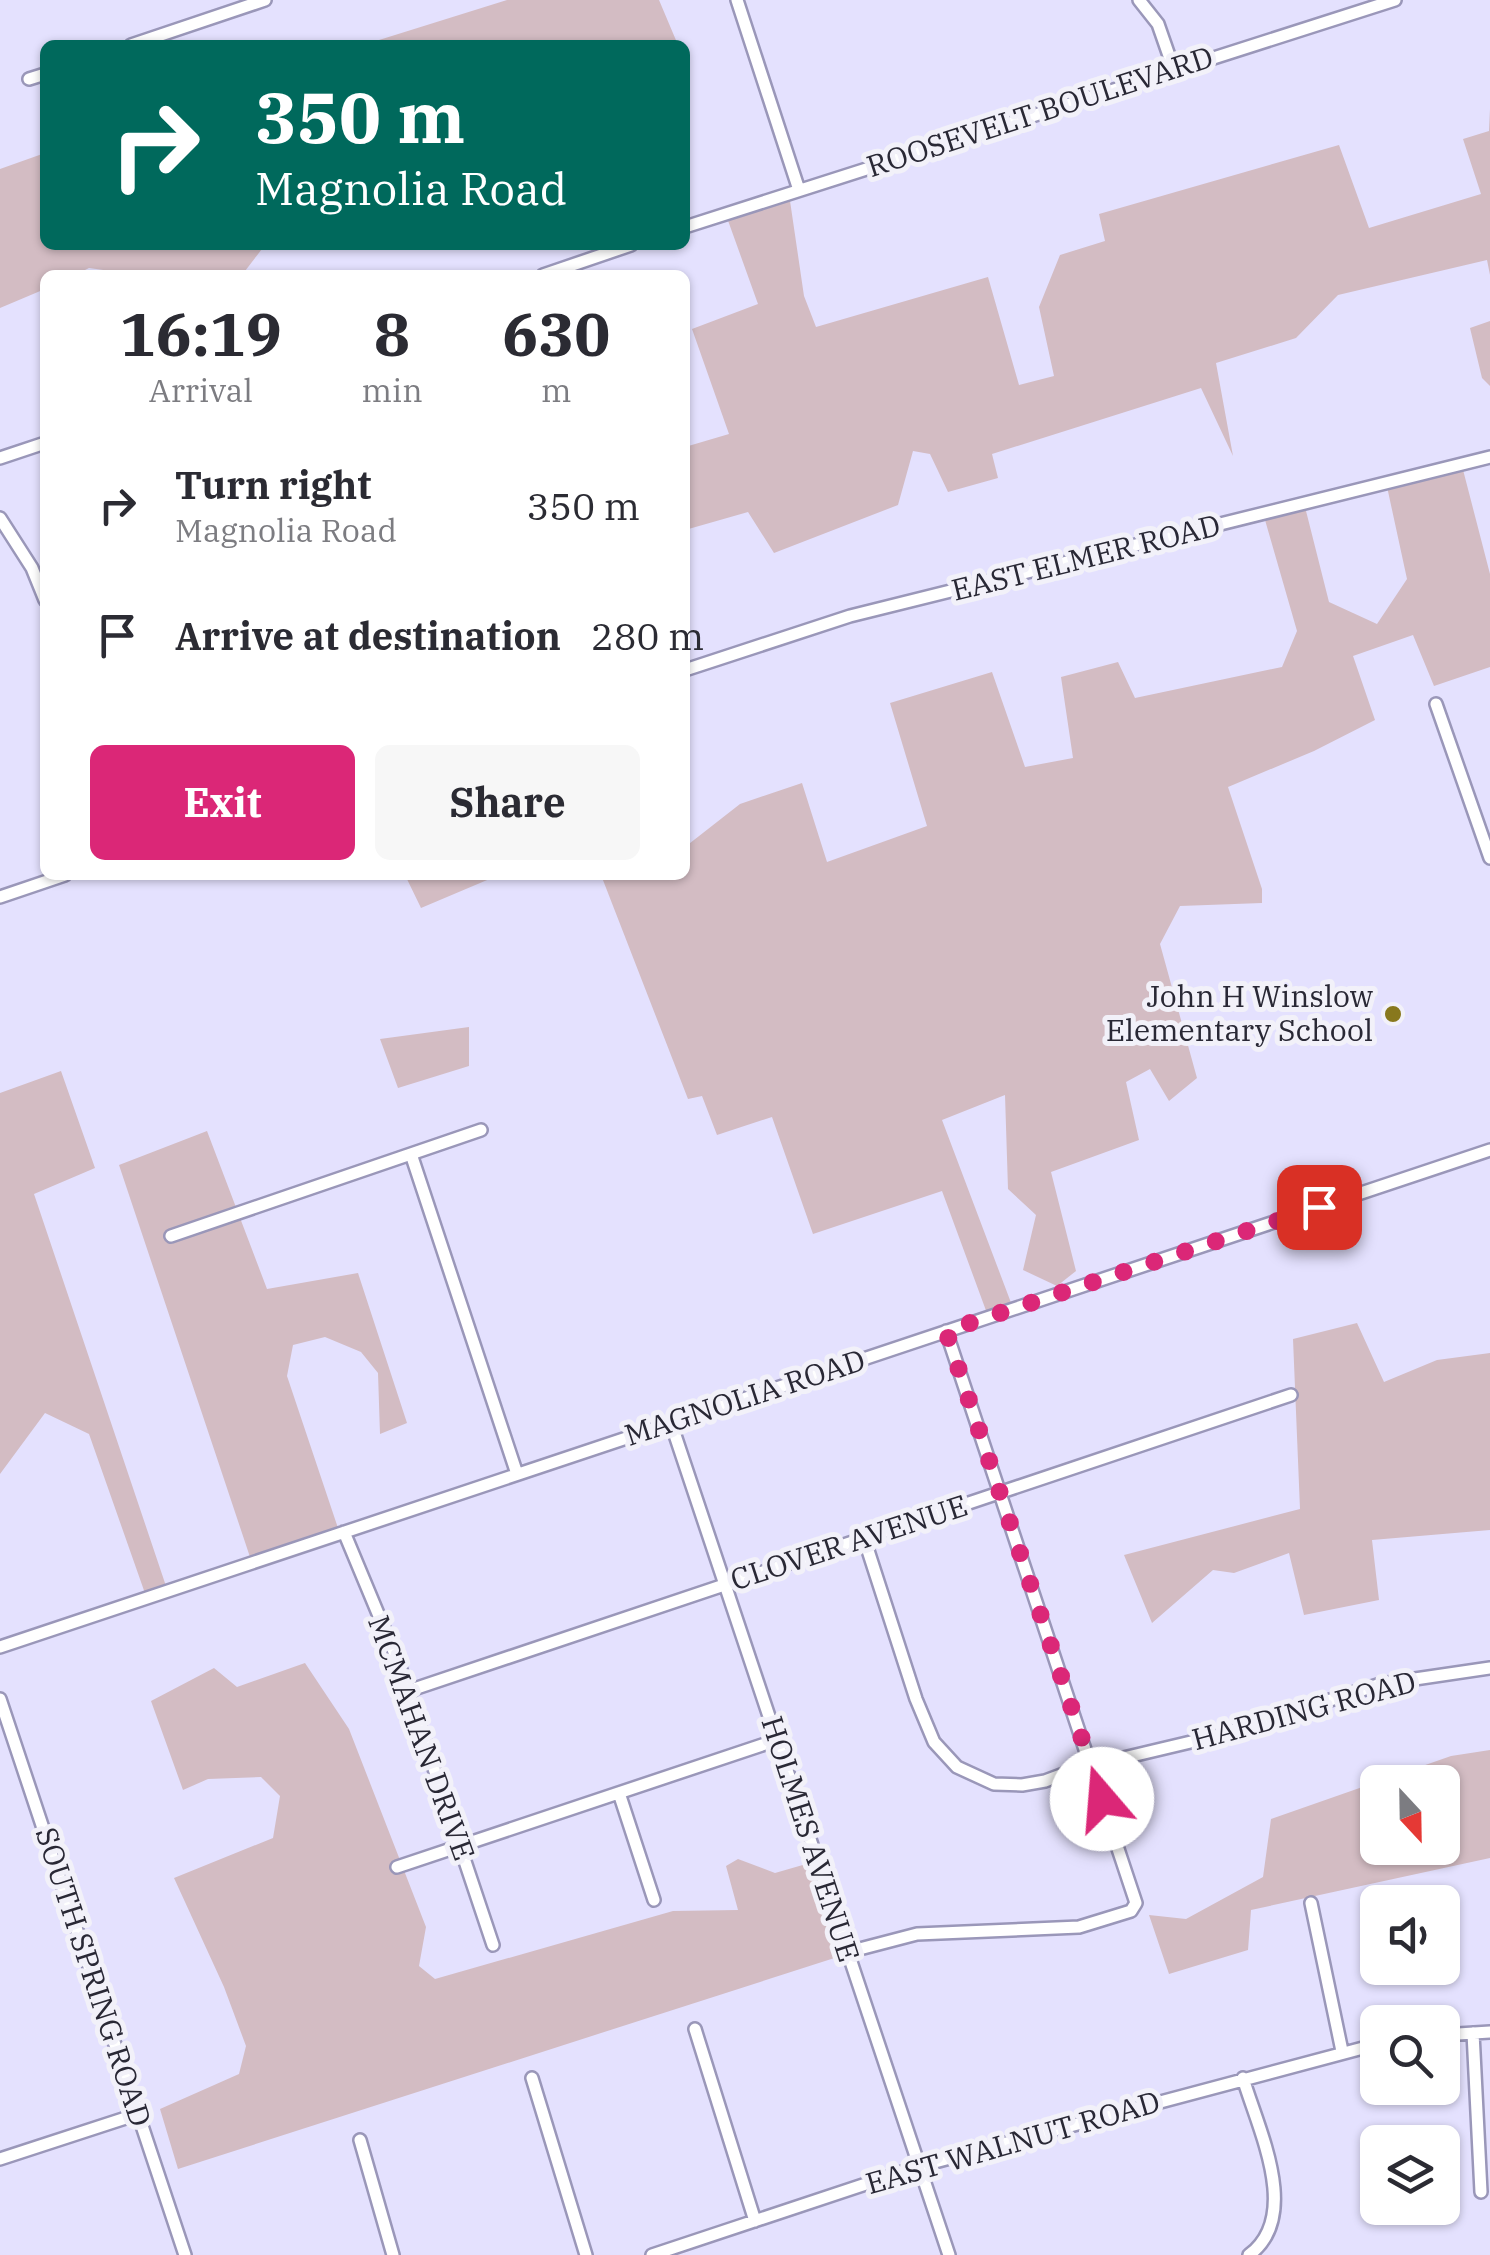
<!DOCTYPE html>
<html lang="en">
<head>
<meta charset="utf-8">
<style>
	body { margin:0; font-family:"IBM Plex Serif",serif; background:#f7f7f7; color:#2b2b33; height:100vh; display:flex; flex-direction:column; font-size:38px; white-space:nowrap }
	* { box-sizing:border-box; margin:0 }
	p { font-size:32px; color:#7c7c81 }
	.icon { flex:none; width:55px; height:55px; fill:none; stroke:currentColor; stroke-width:2; stroke-linecap:round; stroke-linejoin:round }
	.map { position:relative; flex:1; overflow:hidden }
	.side { position:absolute; left:40px; top:270px; width:650px; height:610px; display:flex; flex-direction:column; background:#fff; border-radius:15px; box-shadow:0 2px 8px #0004 }
	.side>* { flex:none }
	.top-card { position:absolute; left:40px; top:40px; width:650px; height:210px; border-radius:15px; box-shadow:0 2px 8px #0004; background:#00695c; color:#fff; overflow:hidden }
	.needle { width:65px; rotate:158deg }
	.buttons { position:absolute; left:1360px; top:1765px; display:grid; gap:20px }
	.buttons a { display:grid; place-items:center; width:100px; height:100px; border-radius:15px; background:#fff; box-shadow:0 2px 8px #0004; font-size:50px }
	.pin { position:absolute; display:grid; place-items:center; width:85px; height:85px; color:#fff; margin:-42px; border-radius:20px; box-shadow:0 5px 15px #0006 }
	.me { position:absolute; width:110px; margin:-55px; rotate:342deg; stroke-linejoin:round; filter:drop-shadow(0 0 8px #0008) }
	.turn { display:flex; align-items:center; gap:35px; height:210px; padding:0 50px; font-size:45px }
	.turn .icon { width:130px; height:130px; stroke-width:2.5 }
	.turn b { display:block; font-size:70px; line-height:85px }
	.eta { display:flex; justify-content:space-evenly; align-items:center; height:170px; text-align:center }
	.eta b { font-size:60px; font-weight:700; line-height:70px }
	.action { display:flex; gap:20px; margin-top:auto; padding:20px 50px }
	.action a { flex:1; height:115px; border-radius:15px; background:#db2777; color:#fff; font-size:40px; font-weight:700; line-height:115px; text-align:center }
	.action a+a { background:#f7f7f7; color:#2b2b33 }
	ul { padding:0; list-style:none }
	li { display:flex; align-items:center; gap:30px; height:130px; padding:0 50px }
	li div { flex:1 }
	li b { display:block; font-size:38px }
	li em { font-style:normal }
	.map>svg:first-child { display:block }
	.green { fill:#d3bcc3; fill-rule:evenodd }
	.lines { fill:none; stroke-linecap:round; stroke-linejoin:round }
	.street-casing { stroke:#9a97b9; stroke-width:16 }
	.street { stroke:#fff; stroke-width:11 }
	.route { stroke:#db2777; stroke-width:18; stroke-dasharray:0 32.4 }
	.poi-dot { fill:#88781d; stroke:#f2f1f9; stroke-width:4 }
	.labels { text-anchor:middle; stroke-width:10; stroke-linejoin:round; paint-order:stroke }
	.street-label { font-size:30px; fill:#292835; stroke:#f2f1f9 }
	.poi-label { font-size:30px; fill:#292835; stroke:#f2f1f9; text-anchor:end }
</style>
</head>
<body>
<div class="map">
<svg width="1490" height="2255" viewBox="0 0 1490 2255">
	<rect width="100%" height="100%" fill="#e4e1fe"/>
	<!-- green -->
	<path class="green" d="M507,0H659L678,45H363Z
		M1490,109V275L1487,260L1338,295L1296,338L1216,363L1233,456L1201,388L992,454L998,478L948,492L930,454L913,451L898,505L774,553L748,512L685,530V447L729,434L692,329L758,304L726,215L789,194L804,296L816,327L988,277L1019,385L1054,376L1039,307L1060,255L1105,241L1099,214L1339,145L1369,228L1481,194L1463,139L1489,131Z
		M45,153V245H265L242,275H139L89,268L75,275H45V289L0,308V169Z
		M1490,321V386L1482,378L1470,328Z
		M1461,462L1490,574V667L1434,686L1413,635L1353,656L1375,720L1314,751L1228,787L1262,889V903L1180,906L1160,944L1197,1078L1169,1101L1150,1069L1126,1082L1139,1140L1051,1172L1076,1271L1057,1286L1023,1270L1036,1215L1008,1189L1005,1095L942,1120L1013,1308L988,1316L942,1191L813,1234L772,1117L717,1135L702,1096L688,1099L601,875H685V847L740,804L802,783L827,862L927,826L890,703L992,672L1025,767L1073,758L1061,677L1118,662L1135,698L1282,667L1297,631L1263,513L1304,503L1329,602L1377,624L1407,579L1386,482Z
		M405,875H499L421,908Z
		M469,1027V1066L398,1088L380,1039Z
		M61,1071L95,1168L34,1194L168,1592L147,1599L89,1434L45,1413L0,1474V1093Z
		M207,1131L267,1289L358,1273L407,1423L380,1434L378,1373L361,1352L325,1337L293,1345L287,1376L340,1534L252,1563L119,1165Z
		M1357,1323L1384,1382L1437,1360L1490,1353V1530L1372,1540L1379,1600L1304,1615L1289,1553L1234,1573L1213,1570L1152,1623L1124,1555L1300,1509L1293,1339Z
		M305,1663L349,1729L426,1927L419,1966L435,1979L673,1911L738,1910L726,1866L738,1859L775,1873L820,1860L850,1953L178,2169L160,2109L239,2074L246,2046L224,1987L174,1878L273,1838L280,1796L261,1777L208,1779L183,1790L151,1701L214,1668L237,1687Z
		M1490,1750V1858L1251,1910L1248,1950L1169,1974L1149,1915L1186,1919L1263,1877L1271,1819L1451,1756ZM1378,1782H1442V1848H1378Z"/>
	<g class="lines">
		<defs>
			<path id="street" d="M737,0L799,190
				M1139,0L1158,24L1174,70
				M131,45L265,0
				M29,79L45,74
				M685,227L1395,0
				M543,275L631,245
				M0,458L45,443
				M0,518L32,568L45,600
				M685,670L850,616L1490,457
				M1436,704L1490,858
				M0,897L65,875
				M411,1154L517,1474
				M171,1236L481,1130
				M671,1423L949,2255
				M344,1532L399,1664L493,1945
				M864,1538L916,1699L934,1742L957,1767L994,1784L1022,1785L1045,1781L1077,1769L1216,1736L1381,1684L1490,1668
				M0,1647L1490,1150
				M408,1691L1291,1395
				M0,1699L185,2255
				M619,1793L654,1900
				M397,1867L777,1740
				M1311,1903L1342,2051
				M848,1952L917,1934L1079,1927L1131,1911L1136,1903L946,1331
				M695,2029L755,2221
				M1473,2033L1481,2192
				M1442,2035L1490,2032
				M532,2078L586,2255
				M1243,2078C1258,2129 1302,2216 1249,2255
				M360,2140L393,2255
				M0,2159L138,2114
				M652,2255L920,2166L1378,2044"/>
		</defs>
		<!-- street casing -->
		<use href="#street" class="street-casing"/>
		<!-- street -->
		<use href="#street" class="street"/>
	</g>
	<g class="lines">
		<!-- route -->
		<path class="route" d="M1102,1799L946,1331L1319,1207"/>
	</g>
	<!-- markers -->
	<circle class="poi-dot" cx="1393" cy="1014" r="10"/>
	<g class="labels">
		<!-- street labels -->
		<g class="street-label">
			<text transform="translate(1040 112) rotate(-18)" y="10">ROOSEVELT BOULEVARD</text>
			<text transform="translate(1086 558) rotate(-14)" y="10">EAST ELMER ROAD</text>
			<text transform="translate(745 1398) rotate(-18)" y="10">MAGNOLIA ROAD</text>
			<text transform="translate(849 1543) rotate(-18)" y="10">CLOVER AVENUE</text>
			<text transform="translate(1304 1711) rotate(-15)" y="10">HARDING ROAD</text>
			<text transform="translate(421 1738) rotate(70)" y="10">MCMAHAN DRIVE</text>
			<text transform="translate(810 1839) rotate(72)" y="10">HOLMES AVENUE</text>
			<text transform="translate(93 1977) rotate(72)" y="10">SOUTH SPRING ROAD</text>
			<text transform="translate(1013 2143) rotate(-16)" y="10">EAST WALNUT ROAD</text>
		</g>
		<!-- poi labels -->
		<g class="poi-label">
			<text x="1373" y="1007">John H Winslow<tspan x="1373" dy="34">Elementary School</tspan></text>
		</g>
	</g>
</svg>
<div class="buttons">
<a><svg class="needle" viewBox="-14 -14 28 28"><path d="M0-13l5 13h-10z" fill="#e53935"/><path d="M0 13l5-13h-10z" fill="#7c7c81"/></svg></a>
<a><svg class="icon" aria-label="sound" viewBox="0 0 24 24"><path d="M4 9h4l5-4v14l-5-4H4zM17 9q2 3 0 6"/></svg></a>
<a><svg class="icon" aria-label="search" viewBox="0 0 24 24"><circle cx="10" cy="10" r="6"/><path d="M15 15l6 6"/></svg></a>
<a><svg class="icon" aria-label="layers" viewBox="0 0 24 24"><path d="M12 4l9 5-9 5-9-5zM3 14l9 5 9-5"/></svg></a>
</div>
<div class="pin" style="left:1319px;top:1207px;background:#d93025"><svg class="icon" aria-label="arrive" viewBox="0 0 24 24"><path d="M6 21V4h12l-3 4 3 4H6"/></svg></div>
<svg class="me" style="left:1102px;top:1799px" viewBox="-20 -20 40 40"><circle r="19" fill="#fff"/><path d="M0-13L10 11 0 6-10 11z" fill="#db2777"/></svg>
<div class="top-card">
<div class="turn"><svg class="icon" aria-label="right" viewBox="0 0 24 24"><path d="M7 20v-9h11M14 6l5 5-5 5"/></svg><div><b>350 m</b>Magnolia Road</div></div>
</div>
<section class="side">
<div class="eta">
<div><b>16:19</b><p>Arrival</p></div>
<div><b>8</b><p>min</p></div>
<div><b>630</b><p>m</p></div>
</div>
<ul>
<li><svg class="icon" aria-label="right" viewBox="0 0 24 24"><path d="M7 20v-9h11M14 6l5 5-5 5"/></svg><div><b>Turn right</b><p>Magnolia Road</p></div><em>350 m</em></li>
<li><svg class="icon" aria-label="arrive" viewBox="0 0 24 24"><path d="M6 21V4h12l-3 4 3 4H6"/></svg><div><b>Arrive at destination</b></div><em>280 m</em></li>
</ul>
<div class="action"><a>Exit</a><a>Share</a></div>
</section>
</div>
</body>
</html>
